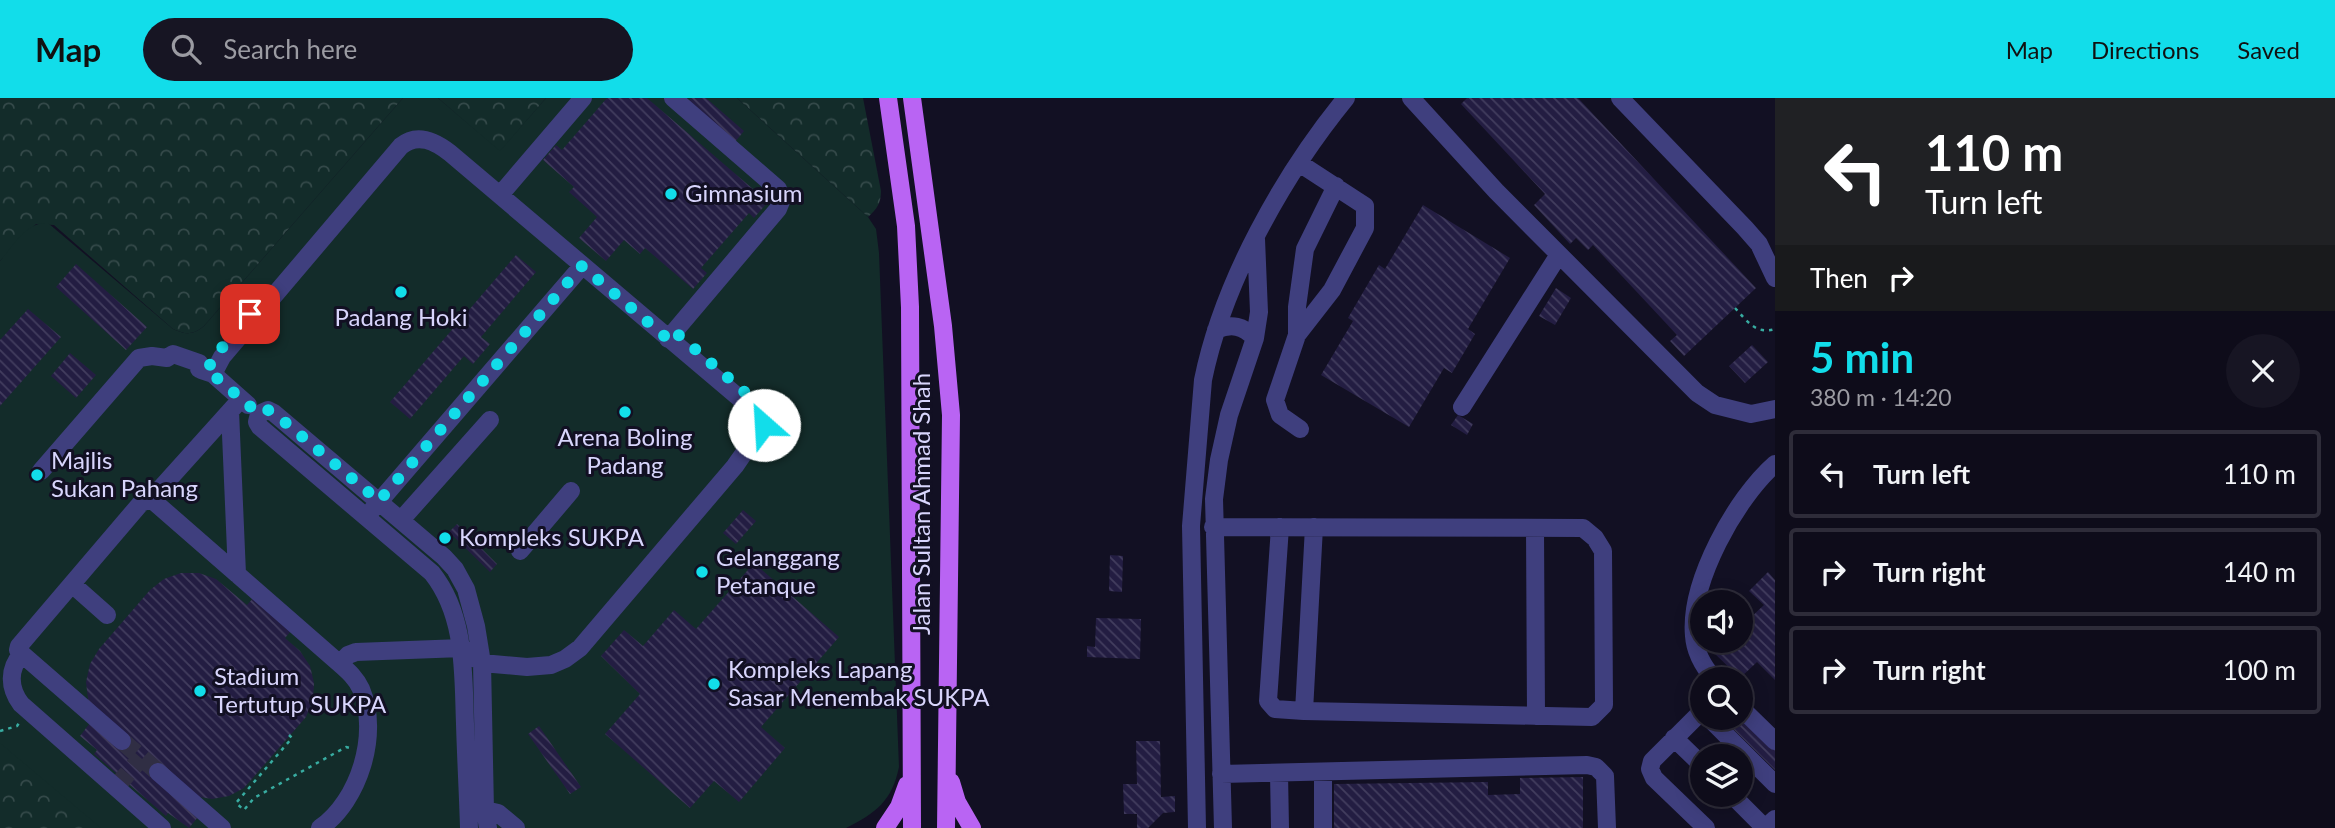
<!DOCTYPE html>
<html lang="en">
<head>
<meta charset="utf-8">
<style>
	body { margin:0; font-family:Lato,sans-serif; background:#171523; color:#f1f3f6; height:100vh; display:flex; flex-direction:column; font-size:26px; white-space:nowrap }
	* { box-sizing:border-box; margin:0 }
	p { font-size:23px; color:#9b9ba2 }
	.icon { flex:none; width:38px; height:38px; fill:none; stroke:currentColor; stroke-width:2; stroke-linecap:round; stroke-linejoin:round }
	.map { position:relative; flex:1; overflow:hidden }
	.side { display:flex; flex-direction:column; background:#0e0c1a; width:560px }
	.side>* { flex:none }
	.guide { background:#202124; color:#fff; overflow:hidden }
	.controls { position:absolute; left:1690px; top:492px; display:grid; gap:14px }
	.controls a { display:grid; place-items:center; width:63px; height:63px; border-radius:50%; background:#0e0c1a; box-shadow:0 4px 18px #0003,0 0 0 2px #2e2c39; font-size:35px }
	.pin { position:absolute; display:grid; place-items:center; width:60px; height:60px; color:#fff; margin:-30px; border-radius:14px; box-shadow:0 4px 10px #0006 }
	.me { position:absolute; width:77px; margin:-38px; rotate:334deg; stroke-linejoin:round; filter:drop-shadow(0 0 5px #0008) }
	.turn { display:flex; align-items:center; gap:24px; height:147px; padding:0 35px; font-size:32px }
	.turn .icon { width:91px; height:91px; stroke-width:2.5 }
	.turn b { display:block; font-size:49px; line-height:60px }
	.then { display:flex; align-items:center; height:66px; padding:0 35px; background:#0003; gap:14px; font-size:26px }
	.round { display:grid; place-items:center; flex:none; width:74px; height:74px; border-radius:37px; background:#171523 }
	.headline { display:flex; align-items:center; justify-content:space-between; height:119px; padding:0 35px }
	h1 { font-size:42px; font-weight:700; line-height:52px; color:#12ddea }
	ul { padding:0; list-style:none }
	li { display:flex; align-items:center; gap:21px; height:88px; margin:0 14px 10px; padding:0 21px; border:4px solid #2e2c39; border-radius:7px }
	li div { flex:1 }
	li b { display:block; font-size:26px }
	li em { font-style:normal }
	header { display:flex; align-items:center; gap:42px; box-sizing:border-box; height:98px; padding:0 35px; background:#12ddea; color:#111 }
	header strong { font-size:33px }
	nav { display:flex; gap:38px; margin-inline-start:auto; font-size:24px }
	.search { width:490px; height:63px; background:#171523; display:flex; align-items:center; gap:18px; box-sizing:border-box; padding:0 24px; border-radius:38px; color:#9b9ba2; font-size:26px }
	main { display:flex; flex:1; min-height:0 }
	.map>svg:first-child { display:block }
	.forest { fill:url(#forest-crowns) }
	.garden { fill:#132c2a }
	.building { fill:url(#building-back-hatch) }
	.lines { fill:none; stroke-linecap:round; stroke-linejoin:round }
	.minor-tunnel { stroke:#302e44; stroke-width:18; stroke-dasharray:18 9; stroke-linecap:butt }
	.path { stroke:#38aca1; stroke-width:2.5; stroke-dasharray:3.5 5; stroke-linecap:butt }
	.minor { stroke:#3f3f7e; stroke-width:18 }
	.major { stroke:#b964f3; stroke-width:18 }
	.route { stroke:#12ddea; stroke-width:12; stroke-dasharray:0 21.6 }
	.poi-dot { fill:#12ddea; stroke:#121023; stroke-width:2.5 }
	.labels { text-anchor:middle; stroke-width:6; stroke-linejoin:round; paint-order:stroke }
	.poi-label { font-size:24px; fill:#d8d5fc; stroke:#121023; text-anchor:start }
	.street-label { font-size:24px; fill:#d8d5fc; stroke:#121023 }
</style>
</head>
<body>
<header>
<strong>Map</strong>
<div class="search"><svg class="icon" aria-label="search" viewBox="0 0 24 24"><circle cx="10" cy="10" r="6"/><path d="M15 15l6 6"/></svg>Search here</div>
<nav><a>Map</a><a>Directions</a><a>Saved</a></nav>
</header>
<main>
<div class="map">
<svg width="1775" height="730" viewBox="0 0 1775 730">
	<defs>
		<pattern id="forest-crowns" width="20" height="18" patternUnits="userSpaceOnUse" patternTransform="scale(1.75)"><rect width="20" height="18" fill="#132c2a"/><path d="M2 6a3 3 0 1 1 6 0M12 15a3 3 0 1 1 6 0" fill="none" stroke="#354a4a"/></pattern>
		<pattern id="building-back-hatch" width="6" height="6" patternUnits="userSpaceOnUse" patternTransform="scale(1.75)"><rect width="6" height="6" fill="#231d42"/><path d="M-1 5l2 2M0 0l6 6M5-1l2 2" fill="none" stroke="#423d5e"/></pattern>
	</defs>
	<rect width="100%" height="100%" fill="#121023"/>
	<!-- forest -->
	<path class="forest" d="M0,0H403L204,228C193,237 186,237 173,231L54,127L36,126L0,163Z
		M438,0H546L500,54Z
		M737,0H863L881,93C881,105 877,111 868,119Z
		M0,609L136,730H0Z"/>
	<!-- garden -->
	<path class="garden" d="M403,0H438L500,53L546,0H737L868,119L876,131L879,155L899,669C892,703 876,715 846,730H101L0,645V163C13,148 27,123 48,125L173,231C186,237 193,237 204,228Z"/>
	<!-- building -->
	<path class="building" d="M607,0H647L768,104L754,120L749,115L701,170L707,175L693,191L645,150L640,156L624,142L606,163L579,140L597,119L569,94L574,89L543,62L556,47L562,52Z
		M691,0H706L744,33L735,44L689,3Z
		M1467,0H1578L1756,190L1684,258L1670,243L1677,237L1593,147L1588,152L1576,140L1570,146L1534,107L1545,96L1461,6Z
		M1423,107L1510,160L1468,231L1475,236L1452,275L1444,270L1409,329L1321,277L1353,223L1348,220L1379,167L1385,171Z
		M516,157L536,174L481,239L490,246L473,266L464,258L410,321L390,304Z
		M76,166L147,229L126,252L56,189Z
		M1556,190L1571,200L1555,227L1539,218Z
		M28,211L61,239L0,308V242Z
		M1752,247L1768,264L1745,285L1729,268Z
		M70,255L96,277L76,300L51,278Z
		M1458,317L1473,326L1467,337L1451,327Z
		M743,412L756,423L736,446L723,435Z
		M457,426L497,466L490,474L449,434Z
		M1110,457L1123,458L1122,494L1109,493Z
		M754,465L839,539L761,629L785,650L739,704L714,683L690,710L605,636L640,596L601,558L624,532L643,548L674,512L696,531Z
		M1768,474L1775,482V582L1757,564L1740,580L1713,554L1725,542H1741V513L1749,521L1764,507L1749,493Z
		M181,475H199L216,481L247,507L254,499L292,532L285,540L300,553L310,568L314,585L313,602L306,619L244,690L229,698L212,701L194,698L198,719L189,730L168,715L166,718L94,656L97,652L80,638L96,617L88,601L86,584L90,566L99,551L150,492L164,481Z
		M1096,520L1141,521L1140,561L1087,559V548L1095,549Z
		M1722,620H1741L1775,646V672Z
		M539,628L581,689L570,696L528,636Z
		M1136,643H1160L1161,699L1175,698V714L1163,715L1148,730H1137V716H1124L1123,686H1137Z
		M1583,679V730H1334V686L1488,684V697L1520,696V680Z"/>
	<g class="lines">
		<!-- minor-tunnel -->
		<path class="minor-tunnel" d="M122,643L158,674
			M116,689L141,660"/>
		<!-- path -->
		<path class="path" d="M1735,210C1747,223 1756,237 1775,231
			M765,355L784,351
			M0,633L17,628L19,625
			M289,637L292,640L236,705L244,712L254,700L346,649L350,650"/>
		<!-- minor -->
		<path class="minor" d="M1411,0L1496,93L1697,295L1715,307L1751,316L1775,311
			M1620,0L1745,130L1759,146L1775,180
			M1299,65L1365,108V130L1332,192L1297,237V209L1305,151L1336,88
			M500,97L583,0
			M1216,232C1232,225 1243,228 1255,240
			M1297,237L1275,302L1280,317L1300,331
			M668,241L778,111L782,101L778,91L673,0
			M201,272L213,276L248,307
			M213,276L222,259L401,48C418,34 436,44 450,55L750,309C764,329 747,351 735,368L580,550L565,561L551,567L527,569L482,565L462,550L356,554L348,557L340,566
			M1462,309L1558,158
			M230,313L237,476
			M259,316L268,312L274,315L444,459L455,471L466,491L476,528L482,565L485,712L488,730
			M259,316L257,324L260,329L432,475C466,518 463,574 465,626C466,661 468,695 469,730
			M41,373L139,260L152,258L167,260L173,256L199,265V271
			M151,401L340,566C348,573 356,580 361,591C380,636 359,703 320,730
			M372,412L582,168
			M401,422L490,322
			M1213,429L1583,430L1595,440L1603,453L1604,607L1592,619L1304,613L1275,611L1268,603L1280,429
			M1535,430L1536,618
			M520,453L571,393
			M72,486L107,517
			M22,556L122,643
			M1714,581C1703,568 1695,554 1694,538C1689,484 1736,400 1775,366
			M1741,610L1775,643
			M1703,612L1652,663L1650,671L1654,680L1706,730
			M1304,613L1314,429
			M1709,620L1775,686
			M1674,640L1703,668
			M158,674L222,730
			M1279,675L1280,730
			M1221,676L1587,667L1596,669L1605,678L1607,730
			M1731,696L1765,730L1775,721
			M485,712L498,715L516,730
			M162,730L21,606C9,590 8,571 22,556L18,552L19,548L141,405L151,401L241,301
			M1197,730L1191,428L1203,282C1223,184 1283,77 1346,0
			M1223,730L1214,401L1219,362L1229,317L1255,240L1259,214L1256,141
			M1323,730V674"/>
		<!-- major -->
		<path class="major" d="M888,0L906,128L910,209L912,730
			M912,0L943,228L951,317L946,730
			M951,684L957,704L972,730
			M885,730L899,709L907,687"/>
	</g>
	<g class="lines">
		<!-- route -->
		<path class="route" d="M250,216L215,258L206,274L212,276L259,316L268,312L274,315L379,403L582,168L668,241L674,233L755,303L762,315L764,327"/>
	</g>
	<!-- markers -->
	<g class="poi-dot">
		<circle cx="671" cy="96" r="7"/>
		<circle cx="401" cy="194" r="7"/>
		<circle cx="625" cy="314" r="7"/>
		<circle cx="37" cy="377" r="7"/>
		<circle cx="445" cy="440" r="7"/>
		<circle cx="702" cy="474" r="7"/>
		<circle cx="714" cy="586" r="7"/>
		<circle cx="200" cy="593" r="7"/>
	</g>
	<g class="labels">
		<!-- poi labels -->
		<g class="poi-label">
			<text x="685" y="104">Gimnasium</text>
			<text x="401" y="228" text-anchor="middle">Padang Hoki</text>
			<text x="625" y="348" text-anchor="middle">Arena Boling<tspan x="625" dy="28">Padang</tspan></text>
			<text x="51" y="371">Majlis<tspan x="51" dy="28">Sukan Pahang</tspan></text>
			<text x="459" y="448">Kompleks SUKPA</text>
			<text x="716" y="468">Gelanggang<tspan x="716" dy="28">Petanque</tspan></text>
			<text x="728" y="580">Kompleks Lapang<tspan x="728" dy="28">Sasar Menembak SUKPA</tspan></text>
			<text x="214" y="587">Stadium<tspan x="214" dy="28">Tertutup SUKPA</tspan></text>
		</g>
		<!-- street labels -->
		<g class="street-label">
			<text transform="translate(922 406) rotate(-90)" y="8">Jalan Sultan Ahmad Shah</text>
		</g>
	</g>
</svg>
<div class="controls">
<a><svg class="icon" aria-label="sound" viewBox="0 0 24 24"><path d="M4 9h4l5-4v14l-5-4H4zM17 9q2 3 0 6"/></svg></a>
<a><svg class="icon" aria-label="search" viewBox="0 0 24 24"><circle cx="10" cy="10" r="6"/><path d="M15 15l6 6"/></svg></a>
<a><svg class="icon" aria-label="layers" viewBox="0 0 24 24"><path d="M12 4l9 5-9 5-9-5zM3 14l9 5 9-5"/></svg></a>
</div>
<div class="pin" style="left:250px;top:216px;background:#d93025"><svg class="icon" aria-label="arrive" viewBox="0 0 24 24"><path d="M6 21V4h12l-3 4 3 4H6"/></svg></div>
<svg class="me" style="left:764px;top:327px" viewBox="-20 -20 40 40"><circle r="19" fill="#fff"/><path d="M0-13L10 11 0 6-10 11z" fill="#12ddea"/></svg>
</div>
<section class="side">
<div class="guide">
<div class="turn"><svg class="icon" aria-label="left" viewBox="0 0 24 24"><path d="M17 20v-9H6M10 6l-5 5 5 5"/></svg><div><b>110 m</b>Turn left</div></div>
<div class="then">Then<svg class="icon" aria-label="right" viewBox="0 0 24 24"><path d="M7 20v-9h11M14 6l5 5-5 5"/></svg></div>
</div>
<div class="headline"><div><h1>5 min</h1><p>380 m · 14:20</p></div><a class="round"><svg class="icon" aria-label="close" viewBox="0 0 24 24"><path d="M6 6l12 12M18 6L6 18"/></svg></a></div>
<ul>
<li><svg class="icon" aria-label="left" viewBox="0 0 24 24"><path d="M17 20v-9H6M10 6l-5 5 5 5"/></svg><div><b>Turn left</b></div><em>110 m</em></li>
<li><svg class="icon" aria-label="right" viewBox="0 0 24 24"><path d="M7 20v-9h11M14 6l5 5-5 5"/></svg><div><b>Turn right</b></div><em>140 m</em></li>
<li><svg class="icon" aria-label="right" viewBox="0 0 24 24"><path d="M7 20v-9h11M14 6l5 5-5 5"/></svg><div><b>Turn right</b></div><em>100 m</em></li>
</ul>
</section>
</main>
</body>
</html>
